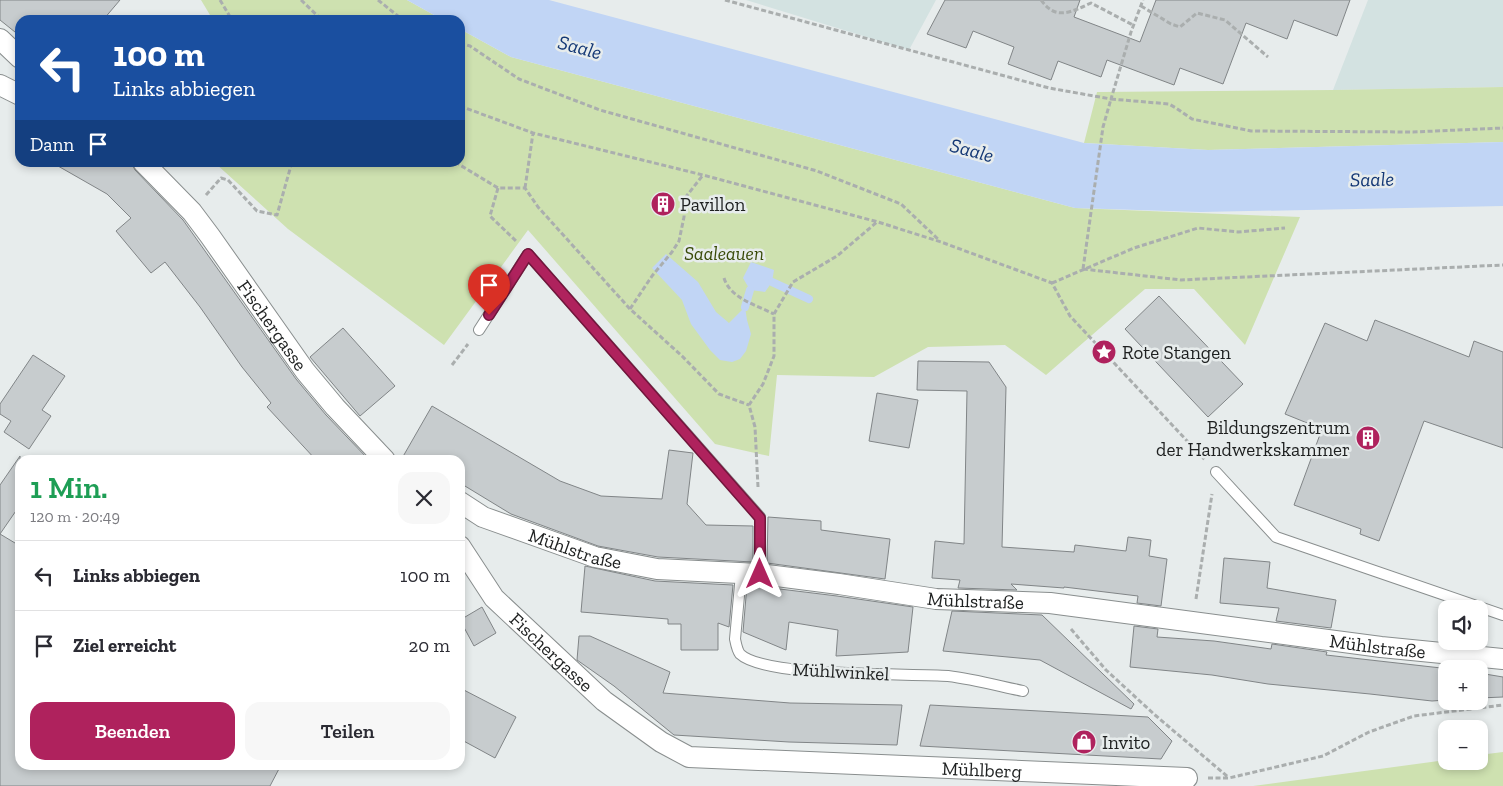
<!DOCTYPE html>
<html lang="de">
<head>
<meta charset="utf-8">
<style>
	body { margin:0; font-family:"Zilla Slab",serif; background:#f7f7f7; color:#2b2b33; height:100vh; display:flex; flex-direction:column; font-size:19px; white-space:nowrap }
	* { box-sizing:border-box; margin:0 }
	p { font-size:16px; color:#7c7c81 }
	.icon { flex:none; width:28px; height:28px; fill:none; stroke:currentColor; stroke-width:2; stroke-linecap:round; stroke-linejoin:round }
	.map { position:relative; flex:1; overflow:hidden }
	.side { position:absolute; left:15px; top:455px; width:450px; height:315px; display:flex; flex-direction:column; background:#fff; border-radius:15px; box-shadow:0 2px 8px #0003 }
	.side>* { flex:none }
	.guide { position:absolute; left:15px; top:15px; width:450px; height:152px; border-radius:15px; box-shadow:0 2px 8px #0003; background:#1a4fa0; color:#fff; overflow:hidden }
	.buttons { position:absolute; left:1438px; top:600px; display:grid; gap:10px }
	.buttons a { display:grid; place-items:center; width:50px; height:50px; border-radius:10px; background:#fff; box-shadow:0 2px 8px #0003; font-size:25px }
	.pin { position:absolute; display:grid; place-items:center; width:42px; height:42px; color:#fff; margin:-51px -21px; border-radius:50% 50% 50% 0; rotate:-45deg; box-shadow:0 0 5px #0007 }
	.pin .icon { rotate:45deg }
	.me { position:absolute; width:55px; margin:-28px; rotate:0deg; stroke-linejoin:round; filter:drop-shadow(0 0 4px #0008) }
	.turn { display:flex; align-items:center; gap:18px; height:105px; padding:0 15px; font-size:22px }
	.turn .icon { width:65px; height:65px; stroke-width:2.5 }
	.turn b { display:block; font-size:35px; line-height:42px }
	.then { display:flex; align-items:center; height:48px; padding:0 15px; background:#0003; gap:10px; font-size:19px }
	.round { display:grid; place-items:center; flex:none; width:52px; height:52px; border-radius:15px; background:#f7f7f7 }
	.headline { display:flex; align-items:center; justify-content:space-between; height:85px; padding:0 15px }
	h1 { font-size:30px; font-weight:600; line-height:38px; color:#1e9e55 }
	.action { display:flex; gap:10px; margin-top:auto; padding:10px 15px }
	.action a { flex:1; height:58px; border-radius:15px; background:#af225d; color:#fff; font-size:20px; font-weight:600; line-height:58px; text-align:center }
	.action a+a { background:#f7f7f7; color:#2b2b33 }
	ul { padding:0; list-style:none }
	li { display:flex; align-items:center; gap:15px; height:70px; padding:0 15px; border-top:1px solid #e1e1e2 }
	li div { flex:1 }
	li b { display:block; font-size:19px }
	li em { font-style:normal }
	.map>svg:first-child { display:block }
	.built { fill:#d3e2e1 }
	.green { fill:#cee1b0 }
	.water { fill:#c1d5f5 }
	.lines { fill:none; stroke-linecap:round; stroke-linejoin:round }
	.stream { stroke:#c1d5f5; stroke-width:8 }
	.building { fill:#c7ccce; stroke:#818587 }
	.lane-casing { stroke:#898e8e; stroke-width:12 }
	.street-casing { stroke:#898e8e; stroke-width:22 }
	.path { stroke:#aaaeae; stroke-width:3; stroke-dasharray:5 2.5; stroke-linecap:butt }
	.lane { stroke:#fff; stroke-width:10 }
	.street { stroke:#fff; stroke-width:20 }
	.route-casing { stroke:#72163c; stroke-width:12 }
	.route { stroke:#af225d; stroke-width:9 }
	.labels { text-anchor:middle; stroke-width:5; stroke-linejoin:round; paint-order:stroke }
	.poi-label { font-size:19px; fill:#1e2020; stroke:#e7ecec; text-anchor:start }
	.park-label { font-size:19px; font-style:italic; fill:#384a07; stroke:#e7ecec }
	.street-label { font-size:19px; fill:#1e2020; stroke:#e7ecec }
	.water-label { font-size:20px; font-style:italic; fill:#143875; stroke:#e7ecec }
</style>
</head>
<body>
<div class="map">
<svg width="1503" height="786" viewBox="0 0 1503 786">
	<rect width="100%" height="100%" fill="#e7ecec"/>
	<!-- built -->
	<path class="built" d="M746,0H936L909,50Z
		M1368,0H1503V87L1333,90Z"/>
	<!-- green -->
	<path class="green" d="M201,0H407L443,20H213Z
		M460,29L511,57L1075,208L1300,217L1245,345L1194,289H1145L1046,375L1005,345L928,347L874,377L777,375L769,456L715,444L528,230L444,345L288,229L215,163L460,162Z
		M1503,87V142L1208,150L1084,143L1097,92L1333,90Z
		M1503,752V786H1253L1446,760V761H1479V755Z"/>
	<!-- water -->
	<path class="water" d="M407,0H549L1084,143L1208,150L1503,142V206L1201,212L1075,208L511,57L460,29V20H443Z
		M666,254L698,282L716,312L729,323L745,307L747,320L751,334L746,351L740,359L732,362L720,360L710,350L691,324L682,300L652,268Z
		M751,262L774,270L772,282L765,292L750,290L743,278Z"/>
	<g class="lines">
		<!-- stream -->
		<path class="stream" d="M772,282L809,299
			M745,307L750,290"/>
	</g>
	<!-- building -->
	<path class="building" d="M0,0H120L103,20H20V36L0,20Z
		M945,0H1080L1074,17L1140,42L1156,0H1350L1337,36L1294,20L1287,39L1246,23L1223,84L1180,68L1174,85L1107,60L1101,77L1058,61L1051,80L1008,64L1014,47L973,31L966,48L927,34Z
		M51,162H131L135,170L183,220L296,379L326,415L369,460H316L267,407L271,403L242,367L200,307L165,262L151,273L116,231L131,218L107,194Z
		M1159,296L1243,384L1208,417L1125,329Z
		M1375,320L1469,357L1474,341L1503,352V448L1424,421L1379,541L1360,534L1361,529L1294,505L1322,429L1285,414L1325,323L1367,341Z
		M343,328L395,386L360,416L310,357Z
		M33,355L65,376L42,410L51,416L29,449L4,432L11,421L0,414V404Z
		M918,361L989,362L1006,387L1002,547L1074,552L1075,545L1126,551L1128,537L1151,540L1149,556L1167,559L1161,606L1137,603L1138,596L1064,587V588L1011,584L1017,590L958,588L960,580L932,578L935,541L964,544L967,391L917,390Z
		M877,393L918,400L909,448L869,441Z
		M432,406L560,481L601,496L662,499L669,450L693,453L687,504L706,525L753,526V562L658,557L598,546L511,514L460,483V460H401Z
		M20,456V505L0,534V485Z
		M768,517L821,521V530L890,539L885,579L767,563Z
		M0,534L20,546V765H281L270,786H0Z
		M1224,558L1270,562L1267,588L1336,600L1331,628L1276,621L1279,608L1220,603Z
		M585,566L655,581L733,585L729,627L718,623V650H681V624H668V619L581,612Z
		M747,585L837,596L913,607L908,652L836,656L838,630L789,622L786,650L743,632Z
		M482,607L496,633L474,646L460,620Z
		M952,611L1042,615L1134,704L1131,709L1040,660L943,651Z
		M1134,626L1158,629L1157,637L1214,641L1271,649L1272,644L1327,652L1326,655L1450,669H1446V700L1432,701L1370,694L1268,684L1212,675L1130,667Z
		M579,636H590L670,672L663,693L790,703L902,705L897,745L789,742L674,735L614,686L577,660Z
		M1479,673L1503,677V697L1479,698Z
		M460,688L516,717L495,758L460,739Z
		M930,705L1148,717L1172,741L1161,759L920,746Z"/>
	<g class="lines">
		<defs>
			<path id="lane" d="M479,330L528,254L760,517V574
				M1216,472L1276,537L1503,615
				M741,574L735,639C736,644 737,650 740,654C765,678 908,673 948,676C973,679 999,686 1023,691"/>
			<g id="street">
				<path d="M0,39L20,58"/>
				<path d="M0,85L20,95"/>
				<path id="s1" d="M143,162L192,212L210,236L305,371L335,407L385,460"/>
				<path id="s2" d="M460,502L483,517L595,557L657,569L760,574L839,584L936,599L1050,603L1381,647L1503,659"/>
				<path id="s3" d="M460,546L494,598L604,701L661,742L689,757L1187,778"/>
			</g>
		</defs>
		<!-- lane casing -->
		<use href="#lane" class="lane-casing"/>
		<!-- street casing -->
		<use href="#street" class="street-casing"/>
		<!-- path -->
		<path class="path" d="M220,0L232,20
			M301,0L322,20
			M378,0L403,20
			M725,0L1049,88L1111,99L1131,32L1143,0
			M1041,0C1056,21 1071,12 1091,3L1133,25
			M1141,6L1171,24L1180,27L1197,13L1225,20L1268,57
			M460,43L470,46L519,79L600,110L817,171L901,204L939,240
			M460,106L533,133L703,175L878,222L941,242L1052,283L1070,316L1205,460
			M455,162L498,188H525L538,207L630,309L682,356L719,394L749,405
			M498,188L490,216L516,241
			M525,188L533,133
			M206,195L221,178L228,180L257,211L277,215L292,162
			M1083,269L1103,127L1111,99L1169,104L1176,108L1192,119L1251,131L1413,132L1503,128
			M1083,269L1181,280L1503,265
			M724,278C730,298 756,305 774,314
			M1052,283L1134,248L1198,228L1238,232L1285,228
			M630,309L652,276L672,252L679,241L684,217L685,198L703,175
			M452,365L468,344
			M758,487L755,427L749,405L763,384L774,356V314L793,282L837,256L877,222
			M1196,599L1212,494
			M1071,629L1106,670L1155,715L1228,777
			M1208,778H1229L1323,756L1369,732L1414,716L1503,705"/>
		<!-- lane -->
		<use href="#lane" class="lane"/>
		<!-- street -->
		<use href="#street" class="street"/>
	</g>
	<g class="lines">
		<defs>
			<path id="route" d="M489,315L528,254L760,518V574"/>
		</defs>
		<!-- route casing -->
		<use href="#route" class="route-casing"/>
		<!-- route -->
		<use href="#route" class="route"/>
	</g>
	<!-- icons -->
	<defs>
		<symbol id="building-disc" viewBox="-11 -11 22 22"><circle r="9.5" fill="#af225d" stroke="#e7ecec"/><path d="M-4-6H4V6H1V3H-1V6H-4ZM-2.5-4.3h1.7v1.8h-1.7ZM.8-4.3h1.7v1.8H.8ZM-2.5-1h1.7V.8h-1.7ZM.8-1h1.7V.8H.8Z" fill="#fff"/></symbol>
		<symbol id="sight-disc" viewBox="-11 -11 22 22"><circle r="9.5" fill="#af225d" stroke="#e7ecec"/><path d="M0-6L1.8-2.2L6-1.7L2.9 1.2L3.7 5.4L0 3.3L-3.7 5.4L-2.9 1.2L-6-1.7L-1.8-2.2Z" fill="#fff"/></symbol>
		<symbol id="shop-disc" viewBox="-11 -11 22 22"><circle r="9.5" fill="#af225d" stroke="#e7ecec"/><path d="M-5-2.5h2.3a2.7 3.5 0 0 1 5.4 0H5L5.5 6h-11ZM-1.5-2.5h3a1.5 2.3 0 0 0-3 0Z" fill="#fff"/></symbol>
	</defs>
	<g fill-rule="evenodd">
		<use href="#building-disc" x="649" y="190" width="28" height="28"/>
		<use href="#sight-disc" x="1090" y="338" width="28" height="28"/>
		<use href="#building-disc" x="1354" y="424" width="28" height="28"/>
		<use href="#shop-disc" x="1070" y="728" width="28" height="28"/>
	</g>
	<g class="labels">
		<!-- poi labels -->
		<g class="poi-label">
			<text x="680" y="211">Pavillon</text>
			<text x="1122" y="359">Rote Stangen</text>
			<text x="1350" y="434" text-anchor="end">Bildungszentrum<tspan x="1350" dy="22">der Handwerkskammer</tspan></text>
			<text x="1102" y="749">Invito</text>
		</g>
		<!-- park labels -->
		<g class="park-label">
			<text x="724" y="260">Saaleauen</text>
		</g>
		<!-- street labels -->
		<g class="street-label">
			<text dy="7" stroke="none"><textPath href="#s1" startOffset="209">Fischergasse</textPath></text>
			<text dy="7" stroke="none"><textPath href="#s2" startOffset="125">Mühlstraße</textPath></text>
			<text dy="7" stroke="none"><textPath href="#s2" startOffset="530">Mühlstraße</textPath></text>
			<text dy="7" stroke="none"><textPath href="#s2" startOffset="935">Mühlstraße</textPath></text>
			<text dy="7" stroke="none"><textPath href="#s3" startOffset="141">Fischergasse</textPath></text>
			<text transform="translate(841 671) rotate(3)" y="7">Mühlwinkel</text>
			<text dy="7" stroke="none"><textPath href="#s3" startOffset="608">Mühlberg</textPath></text>
		</g>
		<!-- water labels -->
		<g class="water-label">
			<text transform="translate(580 47) rotate(15)" y="7">Saale</text>
			<text transform="translate(972 150) rotate(15)" y="7">Saale</text>
			<text transform="translate(1372 179) rotate(-1)" y="7">Saale</text>
		</g>
	</g>
</svg>
<div class="buttons">
<a><svg class="icon" aria-label="sound" viewBox="0 0 24 24"><path d="M4 9h4l5-4v14l-5-4H4zM17 9q2 3 0 6"/></svg></a>
<a>+</a>
<a>−</a>
</div>
<div class="pin" style="left:489px;top:315px;background:#d93025"><svg class="icon" aria-label="arrive" viewBox="0 0 24 24"><path d="M6 21V4h12l-3 4 3 4H6"/></svg></div>
<svg class="me" style="left:760px;top:574px" viewBox="-20 -20 40 40"><path d="M0-17L14 15 0 8-14 15z" fill="#af225d" stroke="#fff" stroke-width="4"/></svg>
<div class="guide">
<div class="turn"><svg class="icon" aria-label="left" viewBox="0 0 24 24"><path d="M17 20v-9H6M10 6l-5 5 5 5"/></svg><div><b>100 m</b>Links abbiegen</div></div>
<div class="then">Dann<svg class="icon" aria-label="arrive" viewBox="0 0 24 24"><path d="M6 21V4h12l-3 4 3 4H6"/></svg></div>
</div>
<section class="side">
<div class="headline"><div><h1>1 Min.</h1><p>120 m · 20:49</p></div><a class="round"><svg class="icon" aria-label="close" viewBox="0 0 24 24"><path d="M6 6l12 12M18 6L6 18"/></svg></a></div>
<ul>
<li><svg class="icon" aria-label="left" viewBox="0 0 24 24"><path d="M17 20v-9H6M10 6l-5 5 5 5"/></svg><div><b>Links abbiegen</b></div><em>100 m</em></li>
<li><svg class="icon" aria-label="arrive" viewBox="0 0 24 24"><path d="M6 21V4h12l-3 4 3 4H6"/></svg><div><b>Ziel erreicht</b></div><em>20 m</em></li>
</ul>
<div class="action"><a>Beenden</a><a>Teilen</a></div>
</section>
</div>
</body>
</html>
